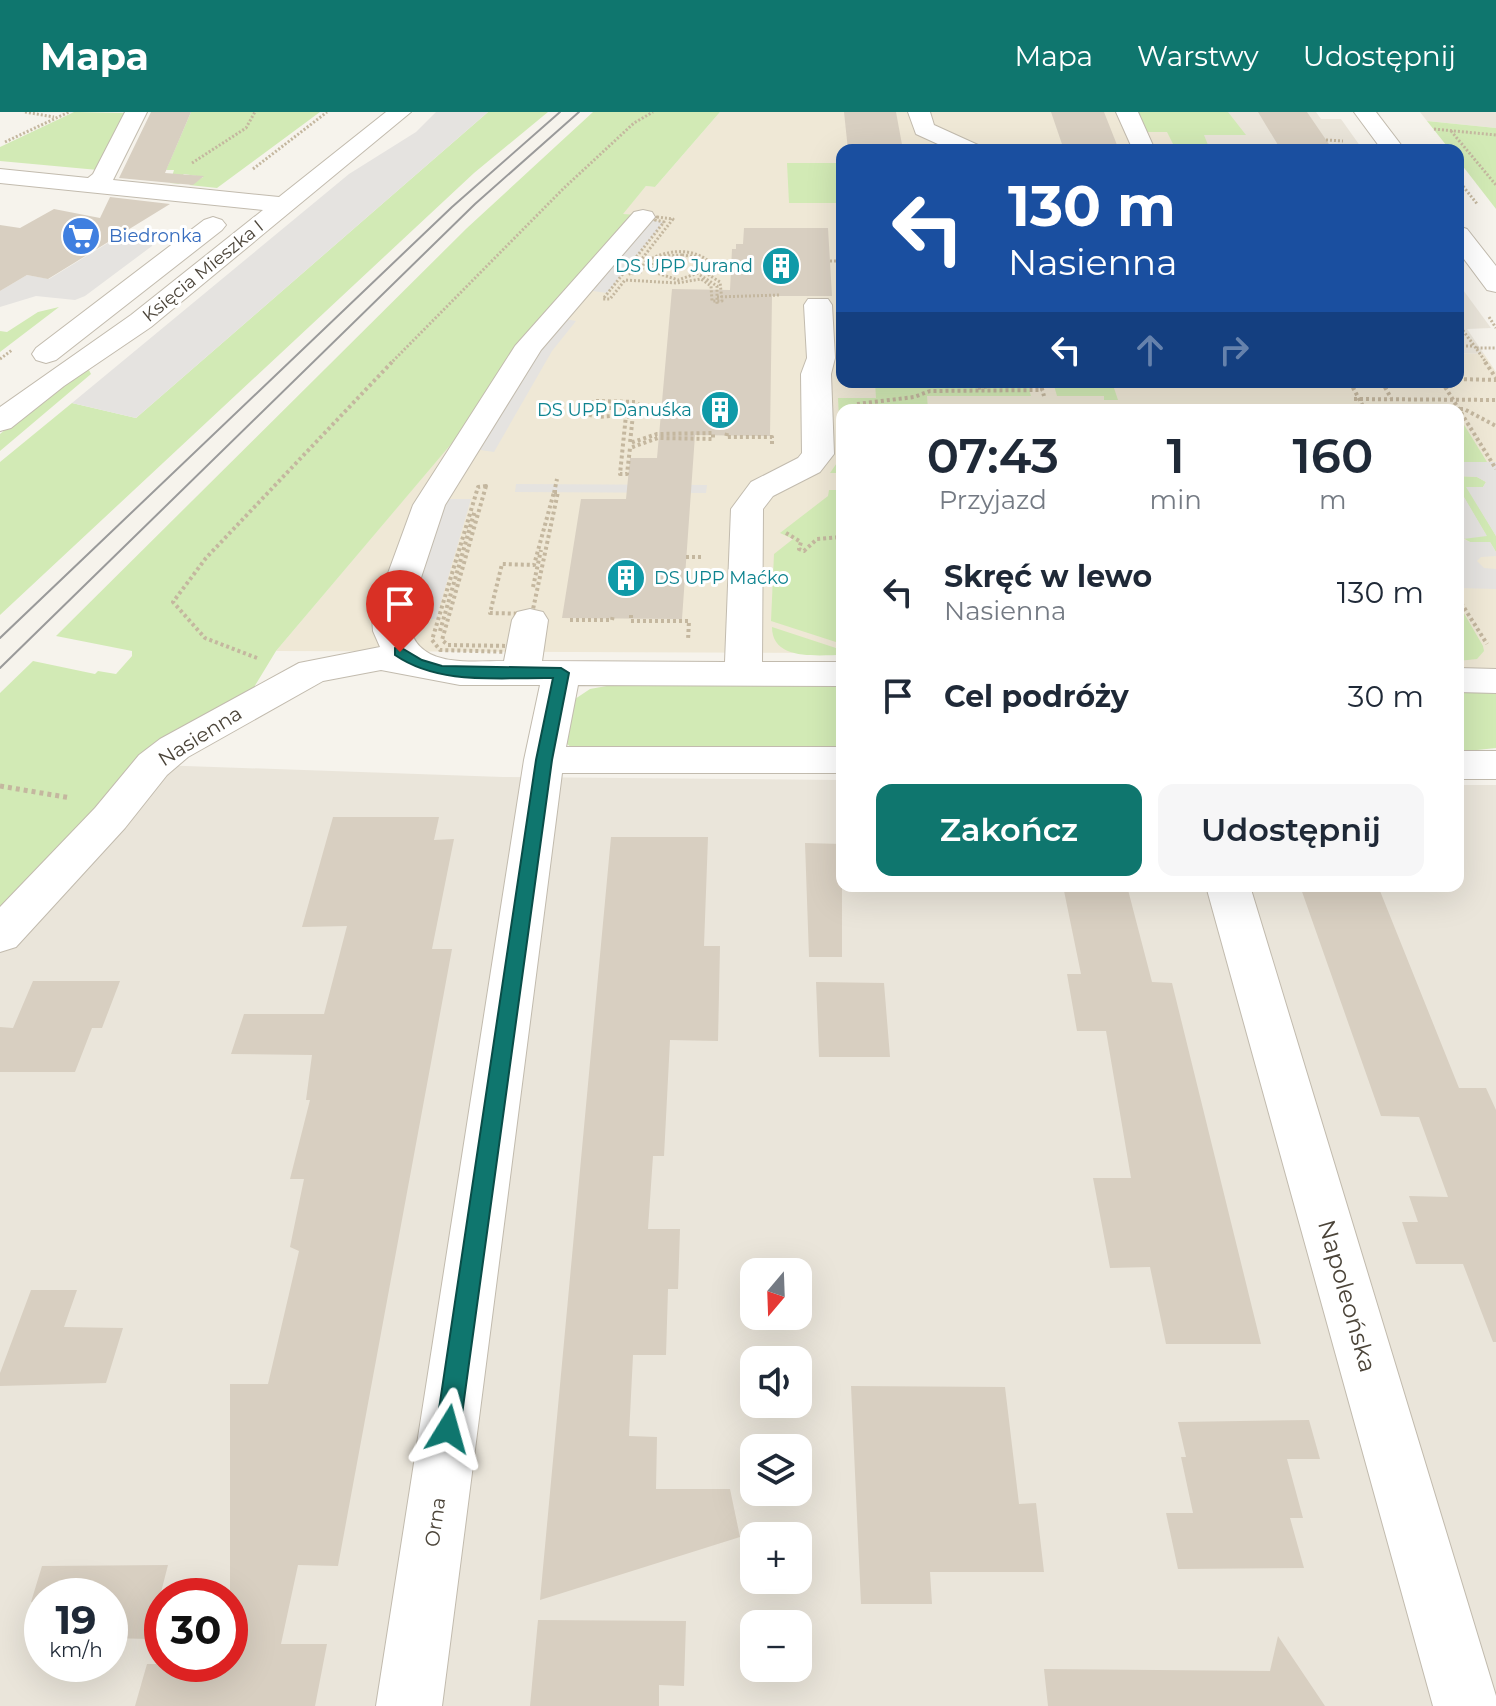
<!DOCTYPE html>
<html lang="pl">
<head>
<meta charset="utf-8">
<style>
	body { margin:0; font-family:Montserrat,sans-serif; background:#f6f6f7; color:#1f2937; height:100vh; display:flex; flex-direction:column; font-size:30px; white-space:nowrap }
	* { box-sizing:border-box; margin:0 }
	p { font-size:26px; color:#747a83 }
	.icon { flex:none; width:44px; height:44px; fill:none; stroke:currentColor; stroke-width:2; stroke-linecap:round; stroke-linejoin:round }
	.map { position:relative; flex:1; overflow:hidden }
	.side { position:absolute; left:836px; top:292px; width:628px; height:488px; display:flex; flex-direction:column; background:#fff; border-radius:16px; box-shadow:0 8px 32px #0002 }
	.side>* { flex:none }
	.top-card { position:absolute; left:836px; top:32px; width:628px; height:244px; border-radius:16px; box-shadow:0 8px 32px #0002; background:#1a4fa0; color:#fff; overflow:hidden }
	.needle { width:52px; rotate:199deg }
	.fabs { position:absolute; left:740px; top:1146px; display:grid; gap:16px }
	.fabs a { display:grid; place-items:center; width:72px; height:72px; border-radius:16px; background:#fff; box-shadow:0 8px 32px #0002; font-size:40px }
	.speed { position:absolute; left:24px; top:1466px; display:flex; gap:16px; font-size:40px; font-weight:700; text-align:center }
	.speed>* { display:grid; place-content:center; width:104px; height:104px; border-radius:50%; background:#fff; box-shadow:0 8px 32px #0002; line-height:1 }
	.speed small { font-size:20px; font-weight:400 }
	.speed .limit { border:12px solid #d22; background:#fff; color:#111 }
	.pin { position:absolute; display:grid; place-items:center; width:68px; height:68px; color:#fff; margin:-82px -34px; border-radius:50% 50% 50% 0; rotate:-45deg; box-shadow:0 0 8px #0007 }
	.pin .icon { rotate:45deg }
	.me { position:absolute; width:88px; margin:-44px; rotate:8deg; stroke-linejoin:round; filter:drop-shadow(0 0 6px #0008) }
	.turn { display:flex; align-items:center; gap:28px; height:168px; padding:0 40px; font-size:36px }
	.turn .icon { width:104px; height:104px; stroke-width:2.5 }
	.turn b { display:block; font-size:56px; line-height:68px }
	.lanes { display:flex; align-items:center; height:76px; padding:0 40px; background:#0003; justify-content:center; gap:40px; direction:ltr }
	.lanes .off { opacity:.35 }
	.eta { display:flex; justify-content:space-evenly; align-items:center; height:136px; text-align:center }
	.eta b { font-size:48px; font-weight:600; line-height:56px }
	.button { display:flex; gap:16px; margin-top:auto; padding:16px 40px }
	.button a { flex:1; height:92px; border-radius:16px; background:#0f766e; color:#fff; font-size:32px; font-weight:600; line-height:92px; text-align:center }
	.button a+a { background:#f6f6f7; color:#1f2937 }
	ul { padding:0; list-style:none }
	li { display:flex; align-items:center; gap:24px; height:104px; padding:0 40px }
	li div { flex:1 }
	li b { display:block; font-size:30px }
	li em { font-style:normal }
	header { display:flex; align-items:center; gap:48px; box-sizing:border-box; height:112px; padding:0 40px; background:#0f766e; color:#fff }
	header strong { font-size:38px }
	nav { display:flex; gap:44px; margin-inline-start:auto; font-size:28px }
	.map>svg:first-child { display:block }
	.residential { fill:#eae5da; fill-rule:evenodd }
	.education { fill:#efe8d6 }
	.green { fill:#d2eab5 }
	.parking { fill:#e5e3e0 }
	.building { fill:#d8cfc1 }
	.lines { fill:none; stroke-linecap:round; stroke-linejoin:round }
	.minor-casing { stroke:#c2bbae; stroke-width:2 }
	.path-far2 { stroke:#c4b79f; stroke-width:3; stroke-dasharray:2 2; stroke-linecap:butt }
	.path-far1 { stroke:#c4b79f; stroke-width:4; stroke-dasharray:3 3; stroke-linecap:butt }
	.path { stroke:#c4b79f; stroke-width:5; stroke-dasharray:4 4; stroke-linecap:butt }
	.minor { fill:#fff; fill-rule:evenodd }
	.tram { stroke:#9a9a9a; stroke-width:2 }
	.route { fill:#0f766e; stroke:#0a4d48; stroke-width:2 }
	.labels { text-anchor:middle; stroke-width:6; stroke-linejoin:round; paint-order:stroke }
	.far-shop-label { font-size:18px; fill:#366cbe; stroke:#fff; text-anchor:start }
	.far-culture-label { font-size:18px; fill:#0d838f; stroke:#fff; text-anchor:end }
	.far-street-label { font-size:18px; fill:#4b4439; stroke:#fff }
	.street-label { font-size:20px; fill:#4b4439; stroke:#fff }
	.near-street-label { font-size:24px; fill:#4b4439; stroke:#fff }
</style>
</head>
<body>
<header>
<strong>Mapa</strong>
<nav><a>Mapa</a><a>Warstwy</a><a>Udostępnij</a></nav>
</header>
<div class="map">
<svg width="1496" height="1594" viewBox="0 0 1496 1594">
	<rect width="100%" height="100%" fill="#f6f3ec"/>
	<!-- residential -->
	<path class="residential" d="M1165,0H1316L1321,7H1341L1363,38H1184Z
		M1420,0H1496V16L1427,9Z
		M1458,171L1491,216L1467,217L1484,242L1458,241Z
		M129,652L503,665L842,668V774H1458V673H1496V1594H0V815ZM754,1160H798V1204H754ZM754,1248H798V1292H754ZM754,1336H798V1380H754ZM754,1424H798V1468H754ZM42,1484H110V1552H42ZM162,1484H230V1552H162ZM754,1512H798V1556H754Z"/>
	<!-- education -->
	<path class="education" d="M720,0H1165L1184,38H842V270H1458V241L1484,242L1496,260V565L1458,564V298H842V541L276,539L644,103L622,102L646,74L655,75Z"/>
	<!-- green -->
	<path class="green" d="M74,0L127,1L98,58L0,49V35Z
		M191,0H320L217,76L189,73L203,65L184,62L175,69L181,72L170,71L174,58H166Z
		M488,0H548L474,61L0,503V350L72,291L136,306Z
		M593,0H720L655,75L646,74L623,102L645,103L276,539L253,577L0,811V581L33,549L95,562L98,559L116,562L132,544V539L56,524L467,116Z
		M1135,0H1228L1246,23H1204L1208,33H1252L1254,38H1176L1167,20H1144Z
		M1427,9L1496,16V97L1458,48V38H1450Z
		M787,51H842V91H789Z
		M59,195L0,240V219L7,220L38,200Z
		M88,256L91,262L0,339V322L51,280Z
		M875,270H1027L1031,284H927L928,297L842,298V361H830L841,345L838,286H876Z
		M1053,270H1112L1118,288H1104V284H1057Z
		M1458,303L1487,350H1458Z
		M1458,364L1477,365L1486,370L1483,375H1467L1496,424V440L1490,430H1470L1463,426L1486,423L1458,375Z
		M829,378H842V532L771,509L774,442L793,427L780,421L828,384Z
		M1458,491L1483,534L1484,539L1477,547L1458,549Z
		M772,515L842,538V543C817,543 772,549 772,515Z
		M612,573H842V639L572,636L567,632L575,587L590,577Z
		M1458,579L1496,580V636L1458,640Z"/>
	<!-- parking -->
	<path class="parking" d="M436,0H488L136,306L72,291L349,62L416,20Z
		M645,107L664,110L607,181L586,178Z
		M129,118L153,121L152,134L85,184L75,188L36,184L0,195V179L27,163L49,167Z
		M565,207L576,209L552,239L494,340L480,338L542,236Z
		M1458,350H1496V424L1466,375H1483L1486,370L1477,365L1458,364Z
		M516,372L707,373L706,381L515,380Z
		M1458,375L1487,424L1463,427L1470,430H1490L1496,440V444L1481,445L1477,449L1484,456L1496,457V477L1458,476Z
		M444,387H471L436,507H407Z"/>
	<!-- building -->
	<path class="building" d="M151,0H191L165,61L204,64L193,73L119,66Z
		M844,0H896L903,38H848Z
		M1051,0H1104L1119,38H1064Z
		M1258,0H1307L1333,38H1281Z
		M110,85L170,92L48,167L27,163L0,179V113L20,116L54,97L100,106Z
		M744,116H828L832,184H772L770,324L695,323L682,507L562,506L581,387H626L630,346H657L672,177L730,178L732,137H736V132H743Z
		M333,705H439L434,728L454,727L432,837H452L338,1454L298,1453L281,1532H327L315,1594H135L147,1552H230V1272H268L299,1139L290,1135L304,1067H290L310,988H306L312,943L231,942L244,902H324L347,814L302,815Z
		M611,725H708L704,834H720L718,929L670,928L664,1044H653L648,1117H680L678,1177H668L666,1243H633L629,1324L657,1325L656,1377H730L740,1425L540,1488Z
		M805,731L842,732V845H809Z
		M1063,774H1127L1152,870L1172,871L1261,1232H1166L1150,1155L1110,1156L1093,1066H1131L1106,919H1077L1067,862H1081Z
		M1300,774H1378L1459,976H1486L1496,998V1230H1493L1463,1152H1416L1402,1110H1418L1409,1084L1448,1085L1419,1005L1381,1004Z
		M33,869H120L102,916H92L75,960H0V915L13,916Z
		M816,870L884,871L890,945H819Z
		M31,1178H77L64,1215L123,1216L106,1271L0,1274V1261Z
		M851,1274L1005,1275L1019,1392L1036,1391L1044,1460H930L932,1492H861Z
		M1309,1308L1320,1347H1287L1303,1406H1290L1304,1456L1178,1457L1166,1401H1193L1181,1345H1186L1178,1310Z
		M168,1453L149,1527L110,1526V1484H42V1490H31L42,1454Z
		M538,1508L686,1509L684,1574L659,1573V1594H530Z
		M1278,1524L1325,1594H1048L1044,1557L1270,1559Z"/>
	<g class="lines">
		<defs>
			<path id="minor" d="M125,0H147L113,68L279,85L386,0H411L151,215L64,274L11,316L0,319V295L131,203L263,98L0,71V57L88,66L93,62Z
				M908,0H930L934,13L978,33L981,38H951L916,22Z
				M1116,0H1138L1155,38H1133Z
				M1354,0H1376L1405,38H1382Z
				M643,98L652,100L655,105L541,238L445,393L408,505C412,557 465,549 504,549L512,508L517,500L530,497L543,500L548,508L542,549L725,550L731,397L751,370L798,346L802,341L801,262L807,246L804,193L808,187H828L832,193L835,246L831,262L834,342L820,360L773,384L763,397L762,550H842V574L578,573L566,635H842V661H562L442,1594H376L524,648L540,573H460L381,558L323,569L188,645L167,663L125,716L16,835L0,840V795L95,696L139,643L160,627L299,551L380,535L373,519L372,505L413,393L515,234L634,100Z
				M213,105L222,108L226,113L222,118L56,248L46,251L36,248L32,242L36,236L204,108Z
				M1458,114L1467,117L1496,154V180L1487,178L1458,139Z
				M1458,556L1496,557V581L1458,580Z
				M1458,639H1496V667H1458Z
				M1206,774H1250L1496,1584V1594H1433Z"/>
		</defs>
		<!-- minor casing -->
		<use href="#minor" class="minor-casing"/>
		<!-- path-far2 -->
		<path class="path-far2" d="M25,0L54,5
			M1434,17L1496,23
			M1451,19L1496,73
			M1326,28L1343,29
			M5,30L69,0
			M192,51L246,16L255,0
			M253,57L327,0
			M1458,68L1478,93
			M657,105L673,107L630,162L640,161L645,150C667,137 695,134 714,154L709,163L720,170L722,189H712L711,174L701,167L677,171L625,168L610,187H603L664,110L655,108Z
			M682,143L697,145L706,152L704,159L678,168L651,159L652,151L664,144Z
			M830,149H842
			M700,163L717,174V193
			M717,185L780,183
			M1489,205L1496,216
			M1458,212L1476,236
			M1458,234H1472
			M0,247L12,238
			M390,252L564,76L634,11L653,0
			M1487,252L1476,236H1496"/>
		<!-- path-far1 -->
		<path class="path-far1" d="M1485,250L1496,266
			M1458,267L1496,268
			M1040,270L1044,284
			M1350,270L1365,298
			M1382,270L1391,286
			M1442,270L1496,357
			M978,276L1013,270
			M1354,287L1496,288
			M596,289L635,290L641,294L639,300L633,302L630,331L657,322L713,321V327L658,326L630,336L627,362H620L626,303L597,305L584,301L583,294Z
			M857,292L914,285L930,279L1042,278
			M590,296H630L629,310
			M1382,297H1464L1496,314
			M727,321L726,325H772V333
			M486,374L442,528L448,533L512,534L510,540L440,538L432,528L478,375Z
			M554,380H558L532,502L490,501L502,452L534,453Z
			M554,381L557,367
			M786,421L801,430L799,437L804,439L817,427L842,425
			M686,445H703
			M533,475L541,438
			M1458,486L1487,532
			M631,503V509H689L688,528
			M570,508H612L613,503
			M440,519L475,398
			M257,546L205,526L173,490L206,446L392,250"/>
		<!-- path -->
		<path class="path" d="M0,674L71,686"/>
		<!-- minor -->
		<use href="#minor" class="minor"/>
		<!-- tram -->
		<path class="tram" d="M0,526L452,95L560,0
			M0,556L475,92L579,0"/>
	</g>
	<!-- route -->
	<path class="route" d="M400,535L422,548L442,554L561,556L569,561L552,648L460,1317L457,1325L448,1329L440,1325L436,1317L536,648L553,566C500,565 440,574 395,543V536Z"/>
	<!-- icons -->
	<defs>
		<symbol id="supermarket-disc" viewBox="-11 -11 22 22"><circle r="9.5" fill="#3f7fe0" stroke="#fff"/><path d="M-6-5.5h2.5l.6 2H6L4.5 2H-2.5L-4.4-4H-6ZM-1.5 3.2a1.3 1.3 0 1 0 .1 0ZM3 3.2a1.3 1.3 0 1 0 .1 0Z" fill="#fff"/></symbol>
		<symbol id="building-disc" viewBox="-11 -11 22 22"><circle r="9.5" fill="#0f9aa8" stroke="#fff"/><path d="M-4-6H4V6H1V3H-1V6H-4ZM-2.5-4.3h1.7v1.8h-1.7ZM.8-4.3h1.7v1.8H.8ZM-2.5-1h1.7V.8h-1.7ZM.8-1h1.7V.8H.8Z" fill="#fff"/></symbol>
	</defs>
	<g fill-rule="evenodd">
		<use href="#supermarket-disc" x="59" y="102" width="44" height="44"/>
		<use href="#building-disc" x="759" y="132" width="44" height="44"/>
		<use href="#building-disc" x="698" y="276" width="44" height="44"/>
		<use href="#building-disc" x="604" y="444" width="44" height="44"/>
	</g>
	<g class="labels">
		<!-- far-shop labels -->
		<g class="far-shop-label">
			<text x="109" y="130">Biedronka</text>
		</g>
		<!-- far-culture labels -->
		<g class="far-culture-label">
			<text x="753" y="160">DS UPP Jurand</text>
			<text x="692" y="304">DS UPP Danuśka</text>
			<text x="654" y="472" text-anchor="start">DS UPP Maćko</text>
		</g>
		<!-- far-street labels -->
		<g class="far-street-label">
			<text transform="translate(203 159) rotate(-39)" y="6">Księcia Mieszka I</text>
		</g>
		<!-- street labels -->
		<g class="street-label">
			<text transform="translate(200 624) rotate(-32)" y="7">Nasienna</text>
			<text transform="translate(435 1410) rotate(-82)" y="7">Orna</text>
		</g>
		<!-- near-street labels -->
		<g class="near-street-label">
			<text transform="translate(1347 1184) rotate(74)" y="8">Napoleońska</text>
		</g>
	</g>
</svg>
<div class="fabs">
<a><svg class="needle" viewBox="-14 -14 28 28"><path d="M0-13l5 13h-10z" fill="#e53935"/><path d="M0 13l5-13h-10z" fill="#747a83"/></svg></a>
<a><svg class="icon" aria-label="sound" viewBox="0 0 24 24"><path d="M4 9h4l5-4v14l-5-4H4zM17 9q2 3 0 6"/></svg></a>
<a><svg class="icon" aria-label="layers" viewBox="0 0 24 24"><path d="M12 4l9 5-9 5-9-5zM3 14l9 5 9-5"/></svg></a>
<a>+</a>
<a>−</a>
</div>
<div class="speed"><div>19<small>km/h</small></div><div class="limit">30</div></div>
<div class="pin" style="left:400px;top:540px;background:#d93025"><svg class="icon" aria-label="arrive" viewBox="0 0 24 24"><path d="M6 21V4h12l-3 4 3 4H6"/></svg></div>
<svg class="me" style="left:448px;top:1317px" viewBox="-20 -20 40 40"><path d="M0-17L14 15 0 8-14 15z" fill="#0f766e" stroke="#fff" stroke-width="4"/></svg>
<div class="top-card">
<div class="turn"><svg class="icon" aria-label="left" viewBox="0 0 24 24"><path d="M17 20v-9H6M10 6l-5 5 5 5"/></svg><div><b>130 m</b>Nasienna</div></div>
<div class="lanes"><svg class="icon" aria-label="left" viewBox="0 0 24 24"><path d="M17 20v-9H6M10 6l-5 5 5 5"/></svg><svg class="icon off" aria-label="ahead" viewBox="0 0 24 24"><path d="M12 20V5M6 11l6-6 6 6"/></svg><svg class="icon off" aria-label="right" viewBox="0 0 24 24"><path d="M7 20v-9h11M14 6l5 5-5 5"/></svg></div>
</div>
<section class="side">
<div class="eta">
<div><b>07:43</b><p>Przyjazd</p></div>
<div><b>1</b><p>min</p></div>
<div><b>160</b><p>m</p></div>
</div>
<ul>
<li><svg class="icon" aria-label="left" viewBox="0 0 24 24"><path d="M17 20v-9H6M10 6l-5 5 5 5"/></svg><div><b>Skręć w lewo</b><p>Nasienna</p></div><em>130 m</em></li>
<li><svg class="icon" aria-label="arrive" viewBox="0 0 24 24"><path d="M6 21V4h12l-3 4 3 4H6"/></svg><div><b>Cel podróży</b></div><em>30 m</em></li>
</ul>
<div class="button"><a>Zakończ</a><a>Udostępnij</a></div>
</section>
</div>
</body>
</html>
